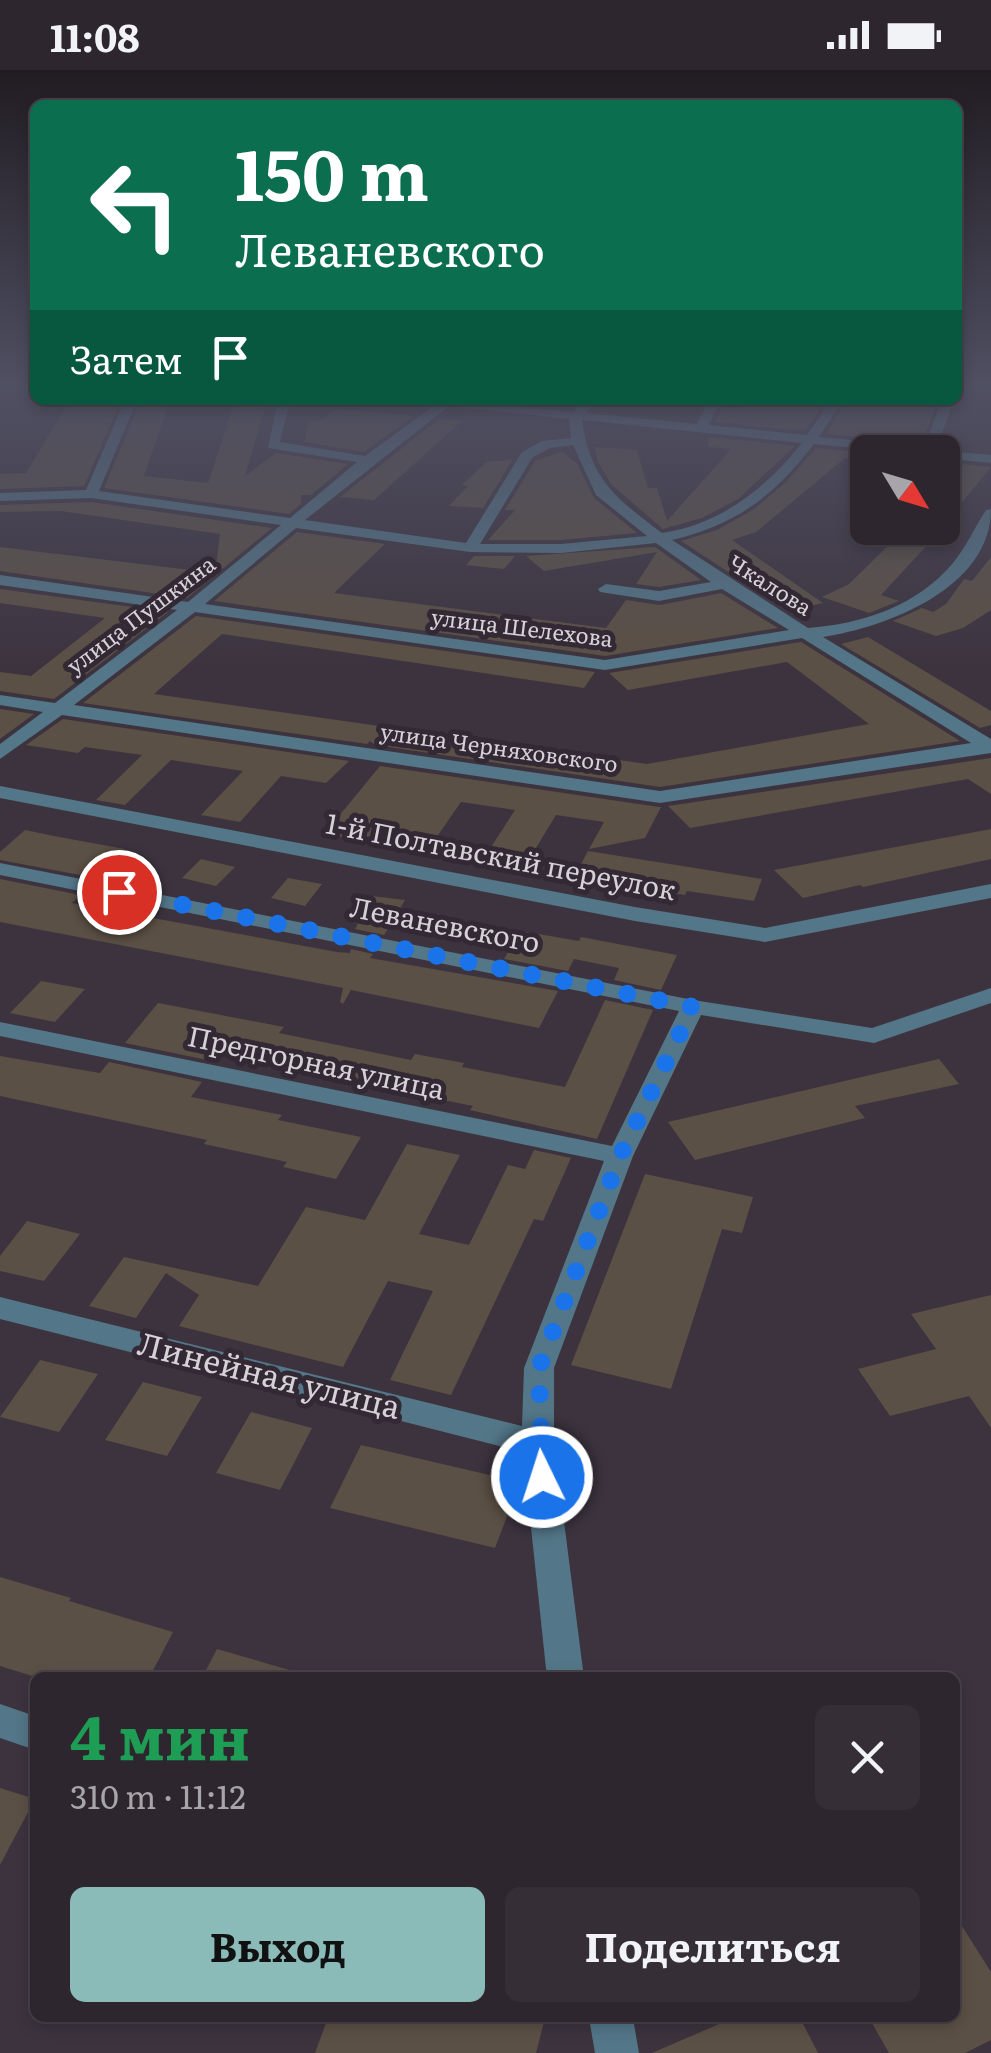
<!DOCTYPE html>
<html lang="ru">
<head>
<meta charset="utf-8">
<style>
	body { margin:0; font-family:Literata,serif; background:#352e36; color:#f1f3f6; height:100vh; display:flex; flex-direction:column; font-size:38px; white-space:nowrap }
	* { box-sizing:border-box; margin:0 }
	p { font-size:32px; color:#a7a5aa }
	.icon { flex:none; width:55px; height:55px; fill:none; stroke:currentColor; stroke-width:2; stroke-linecap:round; stroke-linejoin:round }
	.map { position:relative; flex:1; overflow:hidden }
	.side { position:absolute; left:30px; top:1602px; width:930px; height:350px; display:flex; flex-direction:column; background:#2d262e; border-radius:15px; box-shadow:0 5px 15px #0003,0 0 0 2px #48434a }
	.side>* { flex:none }
	.hud { position:absolute; left:30px; top:30px; width:932px; height:305px; border-radius:15px; box-shadow:0 5px 15px #0003,0 0 0 2px #48434a; background:#0b6e4f; color:#fff; overflow:hidden }
	.needle { width:65px; rotate:128deg }
	.tools { position:absolute; left:850px; top:365px; display:grid; gap:20px }
	.tools a { display:grid; place-items:center; width:110px; height:110px; border-radius:15px; background:#2d262e; box-shadow:0 5px 15px #0003,0 0 0 2px #48434a; font-size:50px }
	.pin { position:absolute; display:grid; place-items:center; width:85px; height:85px; color:#fff; margin:-42px; border:5px solid #fff; border-radius:50%; box-shadow:0 2px 10px #0007 }
	.me { position:absolute; width:110px; margin:-55px; rotate:356deg; stroke-linejoin:round; filter:drop-shadow(0 0 8px #0008) }
	.turn { display:flex; align-items:center; gap:35px; height:210px; padding:0 40px; font-size:45px }
	.turn .icon { width:130px; height:130px; stroke-width:2.5 }
	.turn b { display:block; font-size:70px; line-height:85px }
	.then { display:flex; align-items:center; height:95px; padding:0 40px; background:#0003; gap:20px; font-size:38px }
	.round { display:grid; place-items:center; flex:none; width:105px; height:105px; border-radius:15px; background:#352e36 }
	.head { display:flex; align-items:center; justify-content:space-between; height:170px; padding:0 40px }
	h1 { font-size:60px; font-weight:700; line-height:75px; color:#1e9e55 }
	.button { display:flex; gap:20px; margin-top:auto; padding:20px 40px }
	.button a { flex:1; height:115px; border-radius:15px; background:#8bbbb9; color:#111; font-size:40px; font-weight:700; line-height:115px; text-align:center }
	.button a+a { background:#352e36; color:#f1f3f6 }
	.status { display:flex; justify-content:space-between; align-items:center; height:70px; padding:0 50px; background:#2d262e; direction:ltr }
	.status svg { height:28px; fill:currentColor }
	.map>svg:first-child { display:block }
	.building { fill:#5b5045 }
	.lines { fill:none; stroke-linecap:round; stroke-linejoin:round }
	.minor { fill:#537688; fill-rule:evenodd }
	.route { stroke:#1a73e8; stroke-width:18; stroke-dasharray:0 32.4 }
	.labels { text-anchor:middle; stroke-width:10; stroke-linejoin:round; paint-order:stroke }
	.far-street-label { font-size:22px; fill:#d6d0d7; stroke:#322934 }
	.street-label { font-size:28px; fill:#d6d0d7; stroke:#322934 }
	.near-street-label { font-size:32px; fill:#d6d0d7; stroke:#322934 }
</style>
</head>
<body>
<div class="status"><b>11:08</b><svg viewBox="0 0 49 12"><path d="M0 12V9h3v3zM5 12V6h3v6zM10 12V3h3v9zM15 12V0h3v12zM26 1h20v11H26zM47 4h2v5h-2z"/></svg></div>
<div class="map">
<svg width="991" height="1983" viewBox="0 0 991 1983">
	<rect width="100%" height="100%" fill="#3c333e"/>
	<!-- building -->
	<path class="building" d="M70,330H121L84,416L0,419V404L26,403Z
		M141,330H170L144,406L208,413L235,331H267L245,406L276,383L348,394L311,425H301V434L289,444L104,418Z
		M744,330L779,332L826,330L805,361L715,352L722,337L737,339Z
		M847,330H879L935,337L922,373L826,364Z
		M335,339L413,346L364,382L304,372L308,351H320Z
		M439,349L462,351L374,430L340,427Z
		M709,367L795,376L738,429L702,448L663,459L611,414L598,392L594,377L637,380L648,418H657L667,451L731,379L708,377Z
		M816,378L868,383V390L845,388L756,462L732,470L823,533L788,541L681,471L717,460L754,439L786,412Z
		M562,382L577,393L594,428L637,463L561,470H488L515,440H505L535,391Z
		M513,389L483,438L449,436L468,416L462,415L486,392Z
		M942,392L991,397L942,457Z
		M91,432L272,458L187,528L0,501V477L215,503L220,464L61,441L0,442V435Z
		M906,458H943L881,525L899,531L869,543L822,527L849,514Z
		M297,462L385,474L334,523L606,558L626,530L660,535L721,523L778,558L605,586L214,531Z
		M655,477L701,510L659,517L636,514L657,482L544,501L526,486Z
		M474,486H515L504,499L466,495Z
		M991,487V540L963,558L936,566L893,551L922,538L933,542L946,534L964,509L972,511Z
		M0,519L168,542L54,629L0,621V602L31,606L105,548L0,533Z
		M196,546L595,602L584,618L222,564L154,624L647,694L869,654L787,592L628,620L609,603L801,572L960,671L660,717L375,675L370,671L367,674L83,633Z
		M868,567L991,641V655L980,658L841,574Z
		M0,639L34,644L0,669Z
		M63,649L349,691L326,713L281,706L240,752L201,745L243,701L171,690L125,735L96,730L142,685L85,677L78,683L26,675Z
		M991,688V724L968,709L690,758L668,736Z
		M380,696L659,737H661L645,768L589,779L604,752L556,745L522,801L480,794L515,740L461,732L427,781L324,764Z
		M991,759V789L863,817L860,815L803,828L774,800Z
		M25,760L54,766L125,779L96,808L0,790V782Z
		M588,781L695,798L762,809L754,831L687,821L685,825L574,807Z
		M201,789L235,797L216,816L182,808Z
		M288,808L322,814L305,836L271,828Z
		M0,809L80,825L72,833L337,882L350,883L351,879L373,884L370,888L558,921L539,958L351,920L343,934L340,932L343,918L0,852Z
		M372,826L405,830L384,865L355,859Z
		M521,861L579,871L581,867L677,885L661,920L614,910L619,898L574,889L568,901L504,889Z
		M41,911L85,919L55,952L10,943Z
		M605,930L653,940L597,1069L470,1040L473,1036L394,1020L396,1016L261,988L259,992L223,985L217,992L125,973L158,933L284,957L279,963L411,990L415,984L464,993L462,997L565,1017Z
		M0,986L100,1003L109,992L202,1012L191,1027L282,1045L278,1050L361,1067L336,1109L283,1097L287,1092L204,1074L207,1070L0,1026Z
		M939,989L959,1014L855,1036L865,1048L695,1090L668,1052Z
		M407,1074L460,1085L419,1164L469,1175L508,1095L525,1099L534,1080L571,1088L543,1151L534,1149L451,1325L390,1310L433,1221L388,1211L343,1297L179,1256L199,1225L166,1203L136,1248L89,1236L124,1187L258,1216L306,1137L365,1150Z
		M645,1104L753,1127L742,1163L722,1159L671,1319L571,1295Z
		M27,1151L80,1164L44,1211L0,1201V1186Z
		M991,1225V1358L969,1326L890,1346L858,1299L936,1279L911,1244Z
		M40,1290L98,1304L59,1362L0,1347Z
		M143,1312L202,1327L167,1386L105,1370Z
		M251,1342L312,1358L280,1420L216,1403Z
		M361,1375L520,1412L495,1478L330,1438Z
		M0,1507L71,1528L69,1531L173,1562L149,1608H39L0,1596Z
		M217,1579L293,1601L292,1608H202Z
		M0,1718L35,1729L0,1795Z
		M955,1845L991,1902V1970L965,1983H889L869,1948H955Z
		M328,1948H545L536,1983H315Z
		M733,1948H800L818,1983H652Z"/>
	<g class="lines">
		<!-- minor -->
		<path class="minor" d="M125,330H137L99,421L290,448L357,392L268,378L278,330H290L280,372L365,386L435,335L429,330L573,342L584,330H597L586,343L697,354L709,330H721L709,355L807,365L831,330H843L819,367L924,377L942,330H954L936,380L991,385V393L942,388V382H898L814,374C774,426 736,455 672,470L808,558C862,554 917,536 953,493C966,477 975,457 986,440L991,439C991,518 887,557 823,567L991,669V683L660,733L62,645L0,689V674L43,642L0,635V625L55,633L177,540L0,515V505L188,532L281,455L91,428L0,431V423L86,420ZM449,336L569,349L571,368L542,371L522,382L466,473L305,450ZM582,350L802,373C765,419 721,454 662,463C617,429 590,410 582,350ZM573,375L596,425L647,466L561,474H480L532,388L550,378ZM296,458L470,482L561,483L656,473L711,512L659,521L606,514L598,519L600,522L659,531L722,519L789,560L605,590L205,534ZM195,542L605,600L802,568L971,673L660,721L74,635Z
			M0,716L635,837L765,858L991,814V828L765,872L635,851L0,728Z
			M0,793L693,930L872,958L991,918V933L874,973L701,945L633,1086L554,1298V1373L584,1608H547L523,1382L0,1249V1227L522,1356L524,1298L604,1091L0,966V952L612,1076L679,941L0,805Z
			M0,1634L35,1646V1680L0,1668Z
			M589,1948H633L639,1983H595Z"/>
	</g>
	<!-- sky -->
	<linearGradient id="sky" x2="0" y2="1"><stop stop-color="#211c22"/><stop offset="0.53" stop-color="#505063"/><stop offset="1" stop-color="#505063" stop-opacity="0"/></linearGradient>
	<rect width="991" height="597" fill="url(#sky)"/>
	<g class="lines">
		<!-- route -->
		<path class="route" d="M119,822L693,937L620,1086L539,1298L542,1407"/>
	</g>
	<g class="labels">
		<!-- far-street labels -->
		<g class="far-street-label">
			<text transform="translate(770 515) rotate(32)" y="8">Чкалова</text>
			<text transform="translate(141 545) rotate(-37)" y="8">улица Пушкина</text>
			<text transform="translate(522 558) rotate(7)" y="8">улица Шелехова</text>
			<text transform="translate(499 678) rotate(8)" y="8">улица Черняховского</text>
		</g>
		<!-- street labels -->
		<g class="street-label">
			<text transform="translate(501 787) rotate(11)" y="10">1-й Полтавский переулок</text>
			<text transform="translate(445 855) rotate(11)" y="10">Леваневского</text>
			<text transform="translate(316 993) rotate(12)" y="10">Предгорная улица</text>
		</g>
		<!-- near-street labels -->
		<g class="near-street-label">
			<text transform="translate(269 1306) rotate(14)" y="11">Линейная улица</text>
		</g>
	</g>
</svg>
<div class="tools">
<a><svg class="needle" viewBox="-14 -14 28 28"><path d="M0-13l5 13h-10z" fill="#e53935"/><path d="M0 13l5-13h-10z" fill="#a7a5aa"/></svg></a>
</div>
<div class="pin" style="left:119px;top:822px;background:#d93025"><svg class="icon" aria-label="arrive" viewBox="0 0 24 24"><path d="M6 21V4h12l-3 4 3 4H6"/></svg></div>
<svg class="me" style="left:542px;top:1407px" viewBox="-20 -20 40 40"><circle r="17" fill="#1a73e8" stroke="#fff" stroke-width="3"/><path d="M0-11L8 9 0 5-8 9z" fill="#fff"/></svg>
<div class="hud">
<div class="turn"><svg class="icon" aria-label="left" viewBox="0 0 24 24"><path d="M17 20v-9H6M10 6l-5 5 5 5"/></svg><div><b>150 m</b>Леваневского</div></div>
<div class="then">Затем<svg class="icon" aria-label="arrive" viewBox="0 0 24 24"><path d="M6 21V4h12l-3 4 3 4H6"/></svg></div>
</div>
<section class="side">
<div class="head"><div><h1>4 мин</h1><p>310 m · 11:12</p></div><a class="round"><svg class="icon" aria-label="close" viewBox="0 0 24 24"><path d="M6 6l12 12M18 6L6 18"/></svg></a></div>
<div class="button"><a>Выход</a><a>Поделиться</a></div>
</section>
</div>
</body>
</html>
